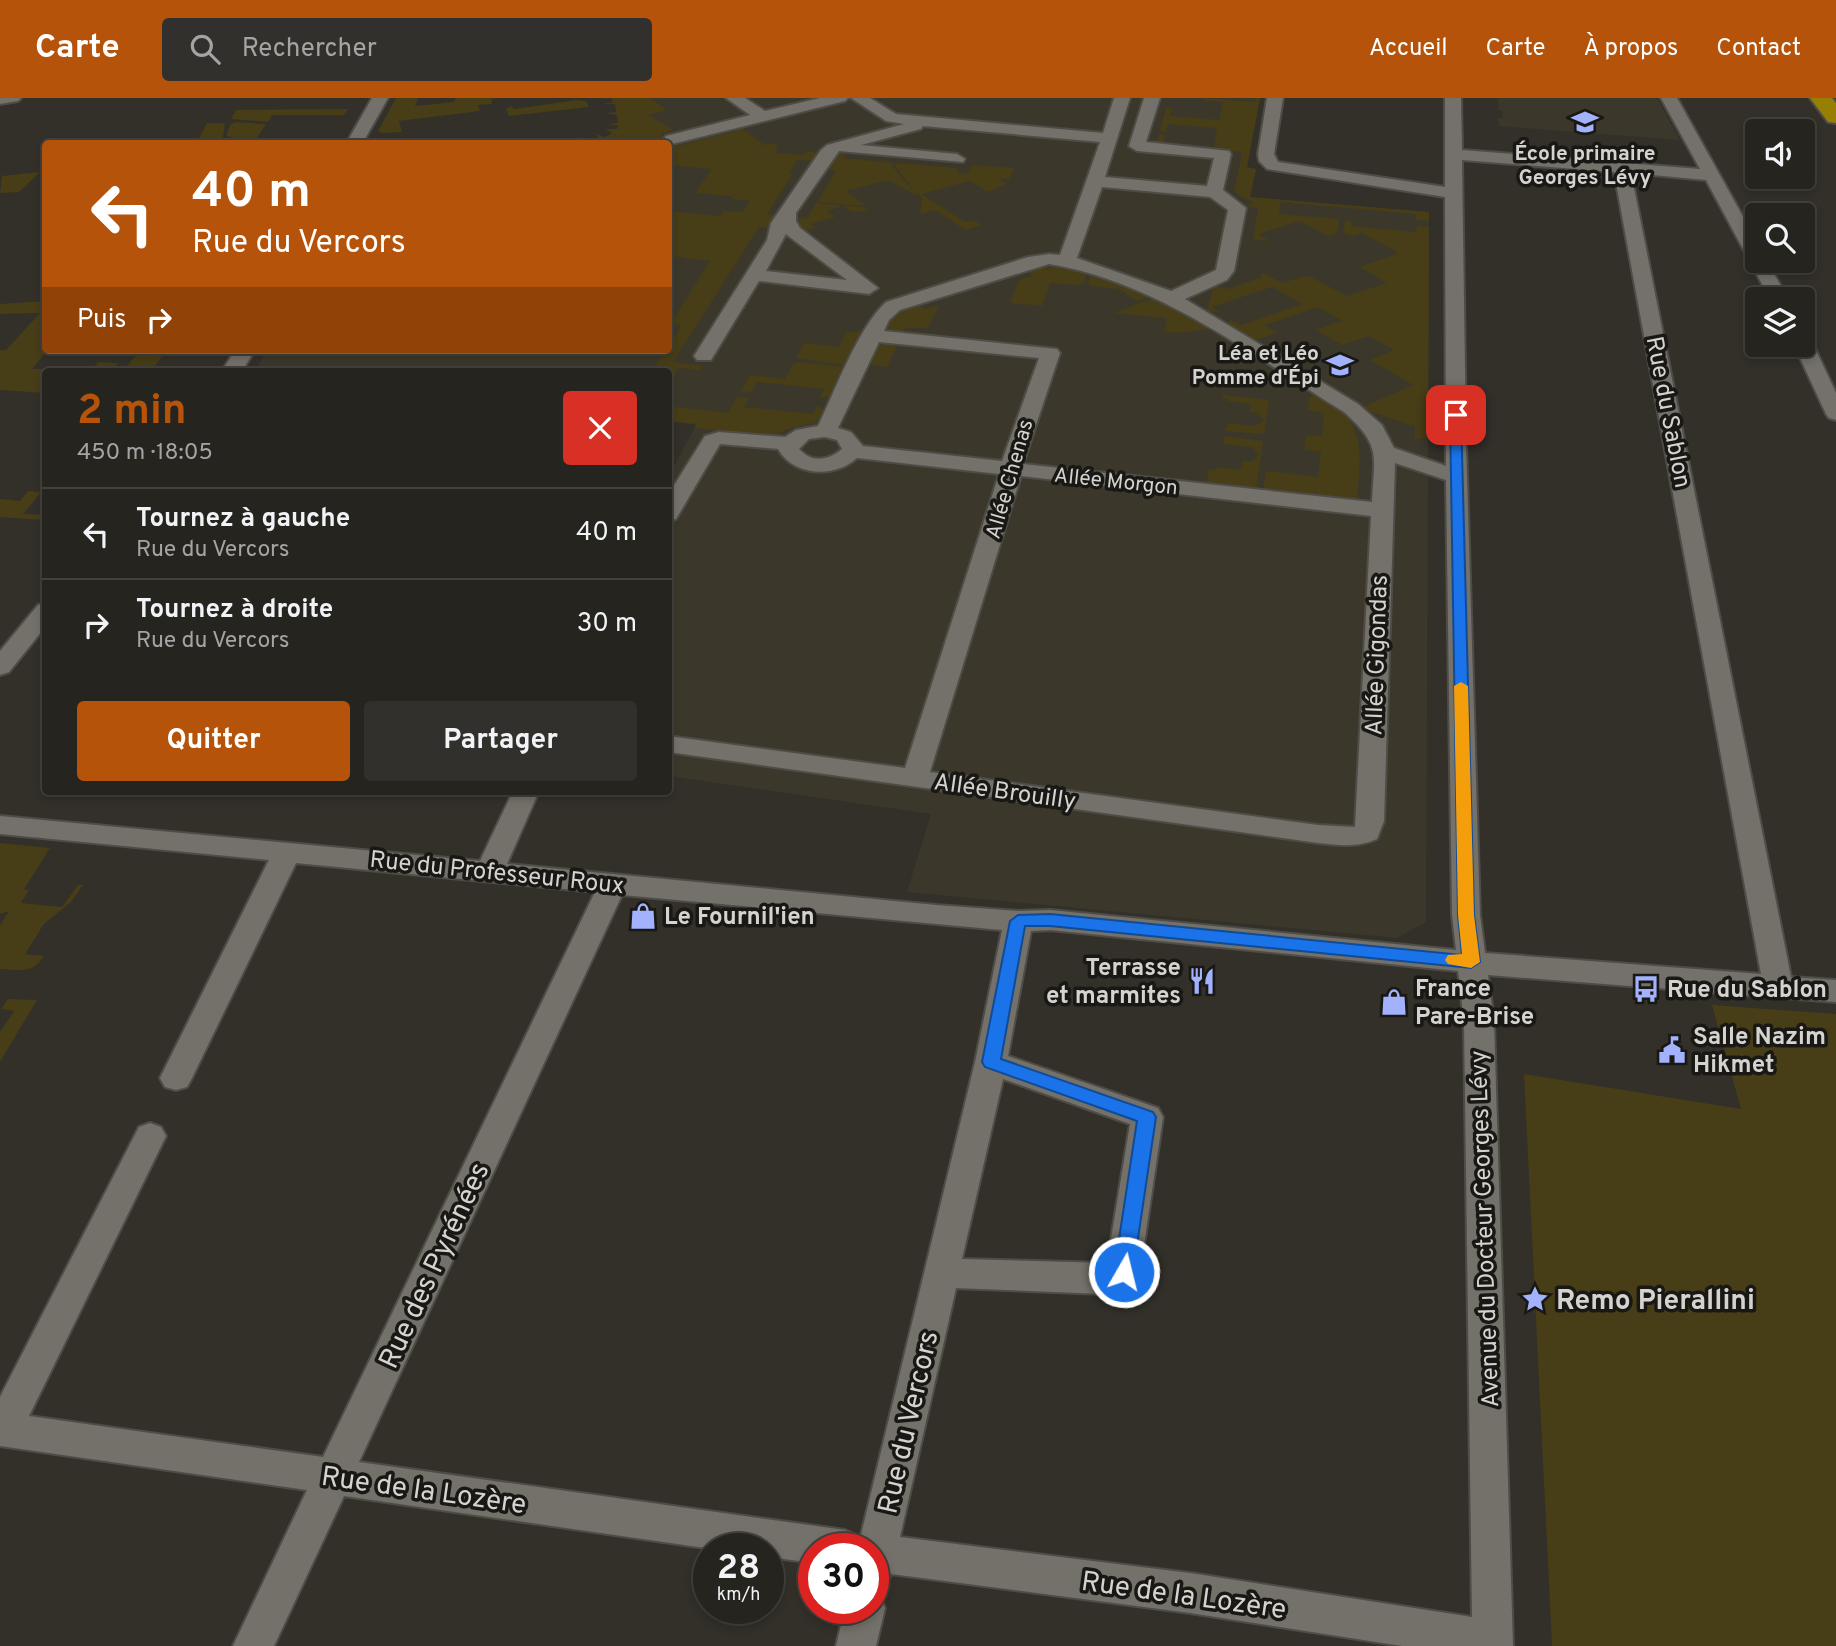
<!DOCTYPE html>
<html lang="fr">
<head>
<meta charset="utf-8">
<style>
	body { margin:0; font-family:Overpass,sans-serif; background:#32302c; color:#f1f3f6; height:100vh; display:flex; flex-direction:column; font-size:26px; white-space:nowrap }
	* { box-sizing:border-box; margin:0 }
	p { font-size:23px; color:#a4a4a4 }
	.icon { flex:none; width:38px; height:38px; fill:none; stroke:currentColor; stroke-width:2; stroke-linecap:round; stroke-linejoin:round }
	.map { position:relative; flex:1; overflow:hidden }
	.details { position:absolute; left:42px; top:270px; width:630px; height:427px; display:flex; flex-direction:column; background:#26241f; border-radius:7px; box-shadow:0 4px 10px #0003,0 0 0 2px #42413d }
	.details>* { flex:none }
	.banner { position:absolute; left:42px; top:42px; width:630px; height:214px; border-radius:7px; box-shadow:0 4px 10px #0003,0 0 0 2px #42413d; background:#b45309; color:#fff; overflow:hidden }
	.tools { position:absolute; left:1745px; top:21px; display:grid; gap:14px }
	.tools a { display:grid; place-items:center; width:70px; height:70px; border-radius:7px; background:#26241f; box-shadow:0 4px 10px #0003,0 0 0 2px #42413d; font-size:35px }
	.speed { position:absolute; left:693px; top:1435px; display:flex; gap:14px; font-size:35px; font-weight:700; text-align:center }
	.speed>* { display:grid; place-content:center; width:91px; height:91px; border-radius:50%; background:#26241f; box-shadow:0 4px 10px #0003,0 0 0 2px #42413d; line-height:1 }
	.speed small { font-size:18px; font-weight:400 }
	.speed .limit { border:10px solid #d22; background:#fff; color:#111 }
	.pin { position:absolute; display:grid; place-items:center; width:60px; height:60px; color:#fff; margin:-30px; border-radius:14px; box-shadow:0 4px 10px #0006 }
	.me { position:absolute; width:77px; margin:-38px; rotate:8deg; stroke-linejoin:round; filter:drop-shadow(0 0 5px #0008) }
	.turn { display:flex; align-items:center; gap:24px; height:147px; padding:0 35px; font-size:32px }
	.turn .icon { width:91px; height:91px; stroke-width:2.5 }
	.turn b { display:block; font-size:49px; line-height:60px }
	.then { display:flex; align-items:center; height:66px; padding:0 35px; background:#0003; gap:14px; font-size:26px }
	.round { display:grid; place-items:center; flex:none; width:74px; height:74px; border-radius:7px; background:#32302c }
	.summary { display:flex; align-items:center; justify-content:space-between; height:119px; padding:0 35px }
	h1 { font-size:42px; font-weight:700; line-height:52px; color:#b45309 }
	.primary-button { display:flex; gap:14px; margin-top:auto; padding:14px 35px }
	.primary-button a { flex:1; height:80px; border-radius:7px; background:#b45309; color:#fff; font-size:28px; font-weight:700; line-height:80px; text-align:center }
	.primary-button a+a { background:#32302c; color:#f1f3f6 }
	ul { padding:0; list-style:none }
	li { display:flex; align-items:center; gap:21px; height:91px; padding:0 35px; border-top:2px solid #42413d }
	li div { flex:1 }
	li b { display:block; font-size:26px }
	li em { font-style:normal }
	header { display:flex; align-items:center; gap:42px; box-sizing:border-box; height:98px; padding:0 35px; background:#b45309; color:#fff }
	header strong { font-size:33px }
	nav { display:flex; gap:38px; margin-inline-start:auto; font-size:24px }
	.search { width:490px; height:63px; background:#32302c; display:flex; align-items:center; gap:18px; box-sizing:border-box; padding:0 24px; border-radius:7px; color:#a4a4a4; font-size:26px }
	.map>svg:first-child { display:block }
	.built { fill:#3b382b }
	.green { fill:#473d17 }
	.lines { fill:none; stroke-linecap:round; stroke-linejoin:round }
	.minor-casing { stroke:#4e4c47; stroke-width:4 }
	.highway-casing { stroke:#4e4c47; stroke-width:4 }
	.minor { fill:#737169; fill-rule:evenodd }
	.highway { fill:#977f04; fill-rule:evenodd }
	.route { fill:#1a73e8; stroke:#114b97; stroke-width:2 }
	.slow { fill:#f59e0b }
	.labels { text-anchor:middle; stroke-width:7; stroke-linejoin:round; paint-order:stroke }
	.far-poi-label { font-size:21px; font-weight:bold; fill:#d4d3cf; stroke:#191815 }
	.far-street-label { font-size:21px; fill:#d4d3cf; stroke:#191815 }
	.street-label { font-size:24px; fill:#d4d3cf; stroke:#191815 }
	.poi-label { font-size:24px; font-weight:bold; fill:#d4d3cf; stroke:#191815; text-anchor:start }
	.near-street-label { font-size:28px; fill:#d4d3cf; stroke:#191815 }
	.near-poi-label { font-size:28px; font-weight:bold; fill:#d4d3cf; stroke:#191815; text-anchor:start }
</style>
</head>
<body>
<header>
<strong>Carte</strong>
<div class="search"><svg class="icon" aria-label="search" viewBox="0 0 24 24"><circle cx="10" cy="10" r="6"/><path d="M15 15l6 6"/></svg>Rechercher</div>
<nav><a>Accueil</a><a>Carte</a><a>À propos</a><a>Contact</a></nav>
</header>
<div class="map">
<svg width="1836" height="1548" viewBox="0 0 1836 1548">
	<rect width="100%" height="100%" fill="#323029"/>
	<!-- built -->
	<path class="built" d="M620,0H1260L1247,69L1256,71L1250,99L1429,114L1426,824L1397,840L907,794L931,716L669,678V378L696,327L669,323L668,273H256L266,252H668V46Z
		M1498,0H1657L1680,42L1499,28L1498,20H1503V13L1499,12Z"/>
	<!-- green -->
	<path class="green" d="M396,0H418L415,8L454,4L456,0H498L491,1L492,6L478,7L480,13L399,23L402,34L383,35L378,33Z
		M603,0H650L667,12L648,17L673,32L661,36L677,48L737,33L732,29L762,25L742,31L765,47L773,45L778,48L775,55L804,57L807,53L818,55L813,63L797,62L789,76L792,77L767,116L779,118L772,130L759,129L673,264L702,268L700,272L679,270L669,286L668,273H652L665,252H668L669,247L681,227L670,226L710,163L669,158V132L675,123L669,122V113L720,118L724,113L743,114L750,103L732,101L731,98L695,95L712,71L669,67L668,46L578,45L579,39L590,43L599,41L596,36L605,39L612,35L605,31H617L618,27H608L618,24L617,17L606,15L616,14L615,6H603L613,4L611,0L600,1Z
		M1203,0L1255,4L1256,0H1260L1247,69L1256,71L1250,99L1429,114V123L1416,122V116L1281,104L1279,116L1339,121L1337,135L1328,138L1300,123L1258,136L1270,143L1253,142L1258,110L1246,108L1254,105L1234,94L1242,54L1144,46L1157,45L1159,36L1165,37L1163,45L1214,49L1217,30L1168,26L1166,34L1160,33L1166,10H1172L1170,18L1219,22L1223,4L1202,2Z
		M577,2L586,3L589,9L509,18L506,11L512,8L514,11Z
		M348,11L344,17H272L268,24L231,21L236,12Z
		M235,24L266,26L257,40L240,42L226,38L230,27Z
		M207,25H225L222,45H193L199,40Z
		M835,56H846L844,60L894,65L892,68L919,99L888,82L846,93L872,112L864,108L817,104L836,73L824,71Z
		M897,65L958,70L956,74L968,76L972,67L1015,70L1009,81L1003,80L1001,83L1008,85L989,94L969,83L922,96L965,124L974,122L982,127L965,132L935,112L920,116L922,99L916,95L895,68Z
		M40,74L19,94L0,95L2,78Z
		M816,105L863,109L868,113L852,114L843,108L827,113L835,119L811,126L815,130L802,133L793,121L807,120Z
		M1345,122L1351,123V128L1416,134L1417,128L1429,129L1428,339L1415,342V329C1397,321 1380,319 1363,309L1413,287L1370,262L1394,252L1369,238L1342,247L1316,232L1342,223L1318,209L1265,227L1277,235L1253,243L1230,228V222L1241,227L1302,206L1272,189L1212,209L1220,214L1207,213L1214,187L1226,191L1263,179L1260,177L1264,175L1282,185L1305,178L1311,179L1347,198L1387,185L1360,169L1399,155L1362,135L1354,138L1343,135Z
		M1052,169L1088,173L1084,185L1079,187L1050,185L1042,208L1010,205L1019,182L1033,178L1025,172Z
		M1092,174L1153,197L1136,203L1119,191L1090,188L1088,185Z
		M1158,199L1162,201L1210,231L1177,235L1164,234L1167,220L1113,215Z
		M45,203L46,252H76L73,255L46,254L32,271H93L98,264L118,265L111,273H46L45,295L0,292V252H6L40,215L0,216V206Z
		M917,205L925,211L939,207L928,230H905L902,237L887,232L886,228L898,213Z
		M846,234H862L845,267L796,260L804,245L839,249Z
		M890,244H899L887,269L870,266L877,247Z
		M140,252H167L151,273H123Z
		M798,264L845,269L829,299H820L824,291L757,284L752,294L741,293L750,277L785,281L793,266Z
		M1223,297L1269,302L1264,336L1225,333L1227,325L1255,328L1264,322L1257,315L1250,314L1251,306L1228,303V301L1222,300Z
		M1310,298C1320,297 1326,303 1334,308C1368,329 1359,369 1357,403L1263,394L1266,373L1318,379L1321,354L1304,352L1306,337L1322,338L1324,315L1308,312Z
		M737,299L749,300L744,309L812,316L817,308L824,311L816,325L794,329L771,338L695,330L696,326L669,323V308L728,315Z
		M1224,338L1263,343L1256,393L1206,387L1209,371L1216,372L1217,369L1241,372L1243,363L1251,364L1259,357L1252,349L1223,346Z
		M28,393L41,394L23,416L45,417V422L0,419V401L20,403Z
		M0,745L50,750L24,791L29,792L21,805L62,809L78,787H83L71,804L44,826L25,856L44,858C34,876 18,872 0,871V827L9,813L0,816Z
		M8,901L37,902L0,964V934L14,913L1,911Z
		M1712,907L1836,916V1548H1552L1524,976L1741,1011Z"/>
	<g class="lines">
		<defs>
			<path id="minor" d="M0,0H21L18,3L0,6Z
				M372,0H388L362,46H346Z
				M726,0H745L765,13L820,0H848L845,3L672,46L666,44L664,41L666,38L750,17Z
				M851,0H870L896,16L1103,35L1114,0H1130L1105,79L1207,88L1214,60L1137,53L1129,48L1144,0H1160L1146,44L1229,53L1231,56L1223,92L1246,110L1234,173L1227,182L1185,201L1358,306L1382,327L1394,350L1446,368L1445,99L1267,71L1259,63L1258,56L1267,0H1283L1274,56L1278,64L1445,89V0H1461L1462,52L1700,71L1661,0H1677L1757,144V163H1767L1788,201H1770L1706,82L1631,75L1791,879L1836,882V904L1488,877L1494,924L1513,1548H1402L1190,1515L891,1476L887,1486L873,1491V1451H814V1465L768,1459V1451H712L344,1398L274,1548H233L307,1392L0,1348V1299L139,1029L150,1025L161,1029L166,1038L29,1318L323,1359L595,794L296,765L192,980L187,989L176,992L165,989L160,980L269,762L0,736V718L480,763L513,693H539L507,766L936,807L1018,813L1050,812L1456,852L1452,817L1446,382L1395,365L1384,723L1377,741C1357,750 1340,747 1318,745L668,654V638L905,670L999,376L857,360C834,381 793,378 778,351L720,346L679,416L676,421L668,423V397L705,338L719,334L785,339L796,332L818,328C836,291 858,230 886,204L1028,159L1049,156L1060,157L1100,44L923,28L921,31L861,47L957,56L965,61L963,64L839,53L796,115V123L800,130L878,190L869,196L759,183L711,262H697L694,258L767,142L771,125L821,52L827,47L904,26L886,23ZM1462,62L1614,74L1761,876L1485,855L1480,817L1466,345ZM1102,89L1210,99L1228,112L1216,172L1171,193L1077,160ZM786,136L787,137L847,182L766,173ZM1049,166C1156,183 1253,258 1344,314C1382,348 1374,357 1372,404L1023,366L1060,255L1057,251L884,233L889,222L900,212ZM879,244L1039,260L1002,363L863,348L851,334L838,330ZM825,339L837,342L842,351C828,363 812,365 799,351L809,341ZM1021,378L1371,418L1355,729L1318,727L930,674ZM622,797L1002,832L975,964L860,1441L859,1438L845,1432L359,1364ZM1050,832L1458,873L1464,924L1472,1519L1190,1475L900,1439L956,1190L1104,1196L1135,1184L1140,1174L1163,1019L1158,1010L1008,958L1031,833ZM1003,981L1130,1026L1107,1165L962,1161Z
				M1802,238L1812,244L1836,295V322L1829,320L1826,316L1794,247H1802Z
				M235,252H255L242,273H222Z
				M46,505V528L9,574L0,577V553L38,507Z
				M873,1494L879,1496L885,1510L876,1548H836L845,1510H873Z"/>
			<path id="highway" d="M1810,0H1832L1836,5V25L1828,24Z"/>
		</defs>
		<!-- minor casing -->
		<use href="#minor" class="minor-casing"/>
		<!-- highway casing -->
		<use href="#highway" class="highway-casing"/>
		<!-- minor -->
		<use href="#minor" class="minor"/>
		<!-- highway -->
		<use href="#highway" class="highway"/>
	</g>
	<!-- route -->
	<path class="route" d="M1456,313L1461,317L1474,817L1480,864L1471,870L1050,828H1025L1001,961L1153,1014L1156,1019L1133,1174L1130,1180L1124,1182L1117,1180L1114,1174L1137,1023L985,969L982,964L1010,823L1018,817L1050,816L1462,857L1458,817L1450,317Z"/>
	<!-- slow -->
	<path class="slow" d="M1461,584L1468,588L1474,817L1480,864L1471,870L1448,866L1445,862L1448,857L1462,856L1458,817L1454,588Z"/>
	<!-- icons -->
	<defs>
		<symbol id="school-bare" viewBox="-9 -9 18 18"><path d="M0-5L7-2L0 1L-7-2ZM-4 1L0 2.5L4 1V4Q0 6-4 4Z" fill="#a3b2fd" stroke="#191815" stroke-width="2.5" paint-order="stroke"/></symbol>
		<symbol id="shop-bare" viewBox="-9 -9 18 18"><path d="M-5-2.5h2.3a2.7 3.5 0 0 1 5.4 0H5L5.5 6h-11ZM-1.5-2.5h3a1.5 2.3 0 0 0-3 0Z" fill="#a3b2fd" stroke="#191815" stroke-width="2.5" paint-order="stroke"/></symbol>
		<symbol id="restaurant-bare" viewBox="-9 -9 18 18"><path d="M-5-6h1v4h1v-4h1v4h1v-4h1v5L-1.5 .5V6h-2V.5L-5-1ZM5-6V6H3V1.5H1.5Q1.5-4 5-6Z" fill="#a3b2fd" stroke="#191815" stroke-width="2.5" paint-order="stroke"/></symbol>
		<symbol id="bus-bare" viewBox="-9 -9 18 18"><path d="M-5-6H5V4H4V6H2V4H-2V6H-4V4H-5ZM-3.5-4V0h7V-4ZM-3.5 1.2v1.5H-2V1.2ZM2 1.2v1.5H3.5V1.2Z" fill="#a3b2fd" stroke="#191815" stroke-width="2.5" paint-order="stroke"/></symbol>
		<symbol id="civic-bare" viewBox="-9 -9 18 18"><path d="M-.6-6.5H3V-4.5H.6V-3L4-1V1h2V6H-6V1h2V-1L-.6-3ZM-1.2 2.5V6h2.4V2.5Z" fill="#a3b2fd" stroke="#191815" stroke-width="2.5" paint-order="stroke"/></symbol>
		<symbol id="sight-bare" viewBox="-9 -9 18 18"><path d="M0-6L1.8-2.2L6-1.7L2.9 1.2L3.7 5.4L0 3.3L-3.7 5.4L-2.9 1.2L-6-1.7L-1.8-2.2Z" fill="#a3b2fd" stroke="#191815" stroke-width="2.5" paint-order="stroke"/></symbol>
	</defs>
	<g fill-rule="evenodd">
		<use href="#school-bare" x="1566" y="5" width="38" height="38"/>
		<use href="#school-bare" x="1321" y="248" width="38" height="38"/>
		<use href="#shop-bare" x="624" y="799" width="38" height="38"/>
		<use href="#restaurant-bare" x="1183" y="864" width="38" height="38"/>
		<use href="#bus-bare" x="1627" y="872" width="38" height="38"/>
		<use href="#shop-bare" x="1375" y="885" width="38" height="38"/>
		<use href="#civic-bare" x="1653" y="933" width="38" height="38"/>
		<use href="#sight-bare" x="1516" y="1182" width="38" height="38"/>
	</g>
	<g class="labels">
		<!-- far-poi labels -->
		<g class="far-poi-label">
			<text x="1585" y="62">École primaire<tspan x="1585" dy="24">Georges Lévy</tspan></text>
			<text x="1319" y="262" text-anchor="end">Léa et Léo<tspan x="1319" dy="24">Pomme d'Épi</tspan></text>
		</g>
		<!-- far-street labels -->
		<g class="far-street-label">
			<text transform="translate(1009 381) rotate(-74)" y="7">Allée Chenas</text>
			<text transform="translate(1116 383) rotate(6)" y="7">Allée Morgon</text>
		</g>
		<!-- street labels -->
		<g class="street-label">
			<text transform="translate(1669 314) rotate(79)" y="8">Rue du Sablon</text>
			<text transform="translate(1376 557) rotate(-88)" y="8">Allée Gigondas</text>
			<text transform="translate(1005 693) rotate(8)" y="8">Allée Brouilly</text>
			<text transform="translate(497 774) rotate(6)" y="8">Rue du Professeur Roux</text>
			<text transform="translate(1484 1131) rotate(-92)" y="8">Avenue du Docteur Georges Lévy</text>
		</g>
		<!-- poi labels -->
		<g class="poi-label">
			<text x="664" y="826">Le Fournil'ien</text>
			<text x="1181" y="877" text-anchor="end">Terrasse<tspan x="1181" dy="28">et marmites</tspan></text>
			<text x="1415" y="898">France<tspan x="1415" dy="28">Pare-Brise</tspan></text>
			<text x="1667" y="899">Rue du Sablon</text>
			<text x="1693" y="946">Salle Nazim<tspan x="1693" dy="28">Hikmet</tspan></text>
		</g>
		<!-- near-street labels -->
		<g class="near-street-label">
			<text transform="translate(433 1167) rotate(-65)" y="10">Rue des Pyrénées</text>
			<text transform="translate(907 1324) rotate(-77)" y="10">Rue du Vercors</text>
			<text transform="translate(424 1391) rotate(8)" y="10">Rue de la Lozère</text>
			<text transform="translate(1184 1496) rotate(8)" y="10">Rue de la Lozère</text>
		</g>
		<!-- near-poi labels -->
		<g class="near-poi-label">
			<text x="1556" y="1211">Remo Pierallini</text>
		</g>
	</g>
</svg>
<div class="tools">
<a><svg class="icon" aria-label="sound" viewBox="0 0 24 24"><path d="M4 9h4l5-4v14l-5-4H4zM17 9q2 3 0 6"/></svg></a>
<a><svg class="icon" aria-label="search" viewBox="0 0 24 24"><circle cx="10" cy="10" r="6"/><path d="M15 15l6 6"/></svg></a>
<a><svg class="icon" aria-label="layers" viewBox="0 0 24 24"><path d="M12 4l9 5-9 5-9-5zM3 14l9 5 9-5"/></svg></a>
</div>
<div class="speed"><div>28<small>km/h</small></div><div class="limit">30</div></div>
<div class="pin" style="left:1456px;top:317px;background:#d93025"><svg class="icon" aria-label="arrive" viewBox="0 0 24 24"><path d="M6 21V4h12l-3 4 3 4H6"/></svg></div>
<svg class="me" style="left:1124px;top:1174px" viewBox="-20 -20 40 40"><circle r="17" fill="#1a73e8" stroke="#fff" stroke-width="3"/><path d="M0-11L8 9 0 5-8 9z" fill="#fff"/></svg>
<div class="banner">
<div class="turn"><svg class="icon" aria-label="left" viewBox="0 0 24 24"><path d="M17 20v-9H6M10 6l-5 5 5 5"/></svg><div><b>40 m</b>Rue du Vercors</div></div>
<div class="then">Puis<svg class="icon" aria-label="right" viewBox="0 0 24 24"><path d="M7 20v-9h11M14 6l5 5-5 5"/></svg></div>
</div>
<section class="details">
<div class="summary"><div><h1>2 min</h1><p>450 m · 18:05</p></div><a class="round" style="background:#d93025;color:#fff"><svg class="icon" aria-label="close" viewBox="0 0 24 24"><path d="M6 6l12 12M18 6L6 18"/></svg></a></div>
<ul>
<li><svg class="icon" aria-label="left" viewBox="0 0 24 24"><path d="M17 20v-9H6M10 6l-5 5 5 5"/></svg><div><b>Tournez à gauche</b><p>Rue du Vercors</p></div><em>40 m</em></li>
<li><svg class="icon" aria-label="right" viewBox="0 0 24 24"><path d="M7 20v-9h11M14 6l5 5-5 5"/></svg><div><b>Tournez à droite</b><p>Rue du Vercors</p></div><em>30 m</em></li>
</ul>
<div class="primary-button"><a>Quitter</a><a>Partager</a></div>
</section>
</div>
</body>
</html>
